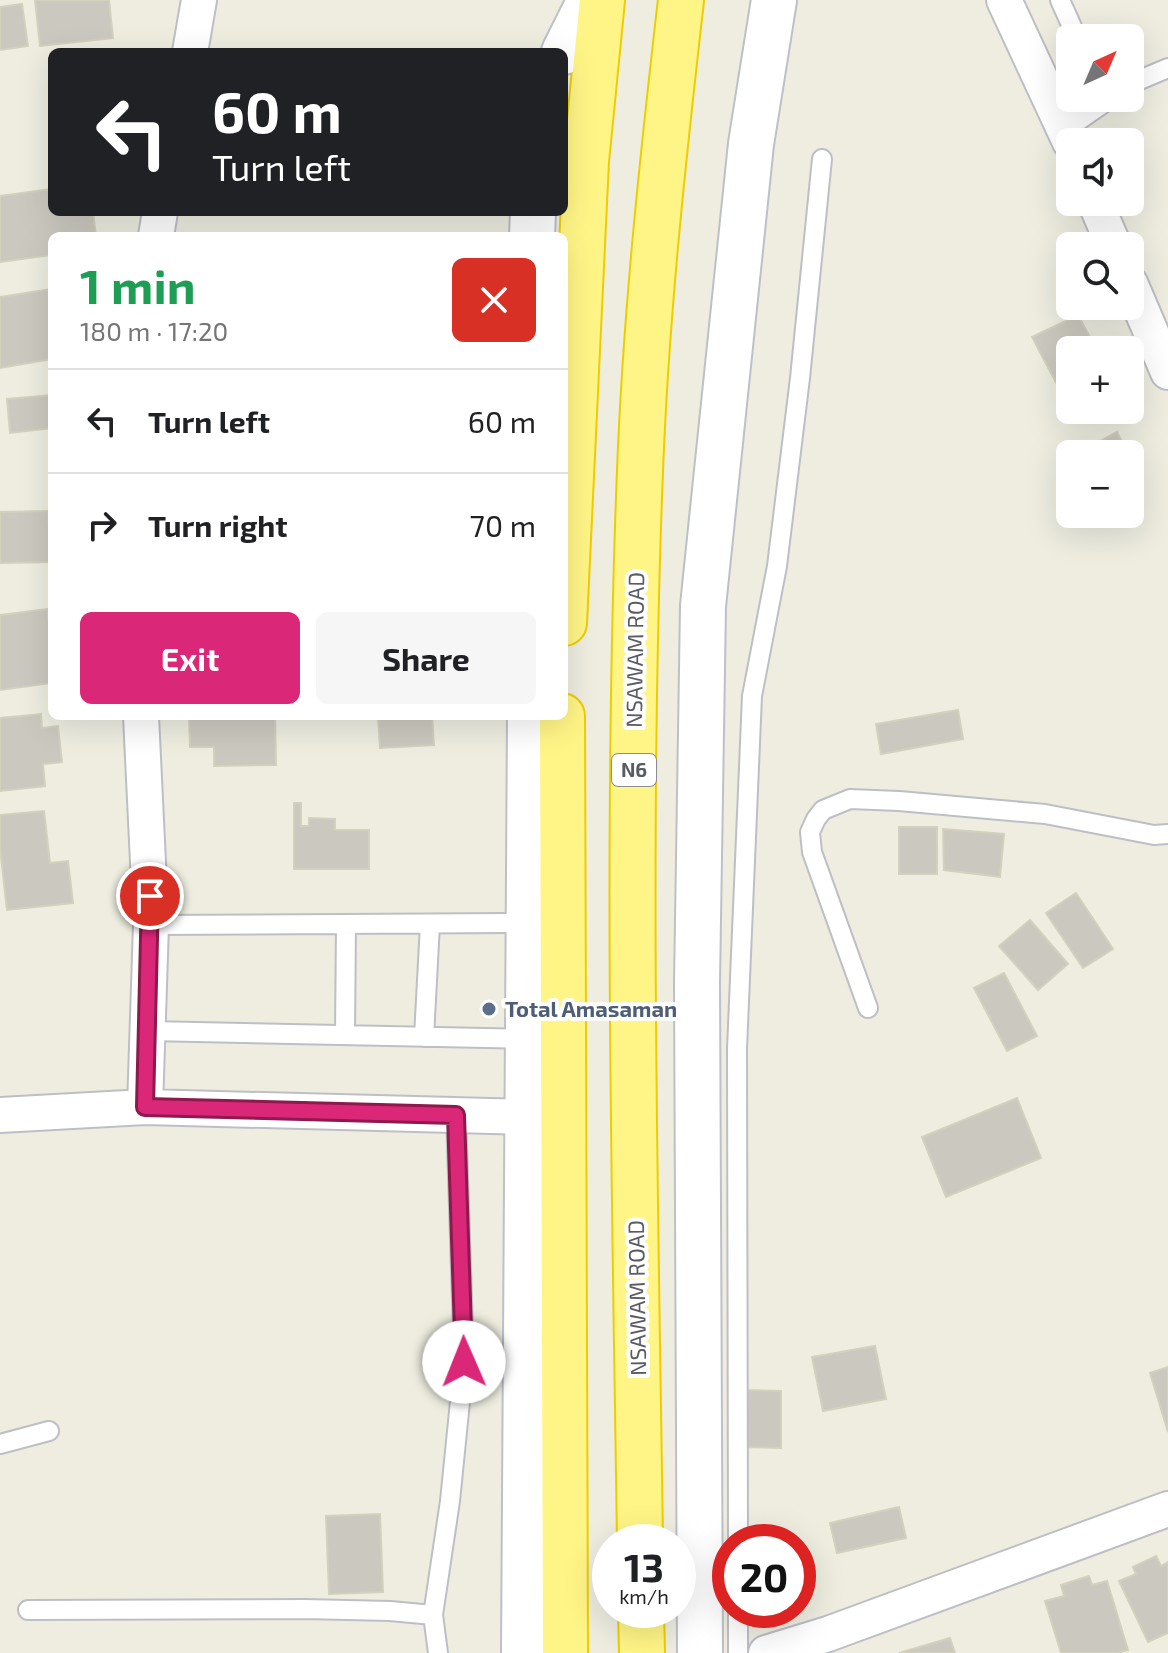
<!DOCTYPE html>
<html lang="en">
<head>
<meta charset="utf-8">
<style>
	body { margin:0; font-family:"Exo 2",sans-serif; background:#f6f6f6; color:#202124; height:100vh; display:flex; flex-direction:column; font-size:30px; white-space:nowrap }
	* { box-sizing:border-box; margin:0 }
	p { font-size:26px; color:#757577 }
	.icon { flex:none; width:44px; height:44px; fill:none; stroke:currentColor; stroke-width:2; stroke-linecap:round; stroke-linejoin:round }
	.map { position:relative; flex:1; overflow:hidden }
	.drawer { position:absolute; left:48px; top:232px; width:520px; height:488px; display:flex; flex-direction:column; background:#fff; border-radius:12px; box-shadow:0 8px 32px #0002 }
	.drawer>* { flex:none }
	.guide { position:absolute; left:48px; top:48px; width:520px; height:168px; border-radius:12px; box-shadow:0 8px 32px #0002; background:#202124; color:#fff; overflow:hidden }
	.needle { width:52px; rotate:44deg }
	.fabs { position:absolute; left:1056px; top:24px; display:grid; gap:16px }
	.fabs a { display:grid; place-items:center; width:88px; height:88px; border-radius:12px; background:#fff; box-shadow:0 8px 32px #0002; font-size:40px }
	.speed { position:absolute; left:592px; top:1524px; display:flex; gap:16px; font-size:40px; font-weight:700; text-align:center }
	.speed>* { display:grid; place-content:center; width:104px; height:104px; border-radius:50%; background:#fff; box-shadow:0 8px 32px #0002; line-height:1 }
	.speed small { font-size:20px; font-weight:400 }
	.speed .limit { border:12px solid #d22; background:#fff; color:#111 }
	.pin { position:absolute; display:grid; place-items:center; width:68px; height:68px; color:#fff; margin:-34px; border:4px solid #fff; border-radius:50%; box-shadow:0 2px 8px #0007 }
	.me { position:absolute; width:88px; margin:-44px; rotate:359deg; stroke-linejoin:round; filter:drop-shadow(0 0 6px #0008) }
	.turn { display:flex; align-items:center; gap:28px; height:168px; padding:0 32px; font-size:36px }
	.turn .icon { width:104px; height:104px; stroke-width:2.5 }
	.turn b { display:block; font-size:56px; line-height:68px }
	.round { display:grid; place-items:center; flex:none; width:84px; height:84px; border-radius:12px; background:#f6f6f6 }
	.overview { display:flex; align-items:center; justify-content:space-between; height:136px; padding:0 32px }
	h1 { font-size:48px; font-weight:700; line-height:60px; color:#1e9e55 }
	.button { display:flex; gap:16px; margin-top:auto; padding:16px 32px }
	.button a { flex:1; height:92px; border-radius:12px; background:#db2777; color:#fff; font-size:32px; font-weight:700; line-height:92px; text-align:center }
	.button a+a { background:#f6f6f6; color:#202124 }
	ul { padding:0; list-style:none }
	li { display:flex; align-items:center; gap:24px; height:104px; padding:0 32px; border-top:2px solid #e0e0e0 }
	li div { flex:1 }
	li b { display:block; font-size:30px }
	li em { font-style:normal }
	.map>svg:first-child { display:block }
	.building { fill:#cbc9bf; stroke:#d3d0be; stroke-width:2 }
	.lines { fill:none; stroke-linecap:round; stroke-linejoin:round }
	.lane-casing { stroke:#bebfc6; stroke-width:22 }
	.street-casing { stroke:#bebfc6; stroke-width:38 }
	.secondary-casing { stroke:#bdc0c8; stroke-width:48 }
	.highway-casing { stroke:#eecd00; stroke-width:48 }
	.lane { stroke:#fff; stroke-width:18 }
	.street { stroke:#fff; stroke-width:34 }
	.secondary { stroke:#fff; stroke-width:44 }
	.highway { stroke:#fff586; stroke-width:44 }
	.route-casing { stroke:#8e194d; stroke-width:20 }
	.route { stroke:#db2777; stroke-width:14 }
	.service-dot { fill:#5c6f8a; stroke:#fff; stroke-width:3 }
	.labels { text-anchor:middle; stroke-width:8; stroke-linejoin:round; paint-order:stroke }
	.shield { fill:#fff; stroke:#8b8d92; stroke-width:2 }
	.shield-label { font-size:20px; font-weight:bold; fill:#595c63 }
	.street-label { font-size:22px; fill:#595c63; stroke:#fff }
	.service-label { font-size:22px; font-weight:bold; fill:#4e5e75; stroke:#fff; text-anchor:start }
</style>
</head>
<body>
<div class="map">
<svg width="1168" height="1653" viewBox="0 0 1168 1653">
	<rect width="100%" height="100%" fill="#eeede0"/>
	<!-- building -->
	<path class="building" d="M35,0H109L113,38L40,46Z
		M22,4L28,46L0,50V7Z
		M52,189V212H93L96,236H52V255L0,262V196Z
		M52,289V359L0,368V297Z
		M1078,315L1097,350H1070V391L1062,394L1032,337Z
		M52,395V428L10,433L7,399Z
		M1117,432L1128,454H1077Z
		M48,511L51,562L0,563V512Z
		M47,609L52,640V683L0,690V615Z
		M958,710L963,739L881,754L876,724Z
		M41,714L42,728L58,726L62,762L43,764L45,786L0,791V718Z
		M189,716H275L276,765L214,766V747H190Z
		M378,716H432L434,745L380,748Z
		M294,803H301V826H309V818L335,819V830H369V869H294Z
		M44,811L50,863L68,861L73,903L7,910L0,848V815Z
		M899,827H937V874H899Z
		M943,829L1004,834L1000,877L944,870Z
		M1076,893L1113,949L1083,968L1046,913Z
		M1030,920L1068,964L1038,990L999,946Z
		M1004,973L1037,1036L1007,1051L974,988Z
		M1017,1098L1041,1158L946,1197L922,1137Z
		M875,1346L886,1399L823,1411L812,1357Z
		M1168,1367V1432L1150,1373Z
		M742,1390L781,1391V1448L742,1447Z
		M899,1507L906,1538L837,1553L830,1523Z
		M380,1514L383,1592L329,1594L326,1516Z
		M1156,1556L1161,1566L1168,1562V1633L1148,1642L1119,1581L1136,1574L1133,1567Z
		M1089,1576L1092,1585L1107,1581L1128,1650L1117,1653H1061L1045,1601L1064,1596L1061,1585Z
		M950,1638L955,1653H899Z"/>
	<g class="lines">
		<defs>
			<path id="lane" d="M1060,0L1077,38
				M1130,84L1168,68
				M1065,130L1111,98
				M151,925L528,923
				M868,1008L812,852L810,832L816,819L823,810L850,799L899,801L1045,814L1154,835L1168,834
				M148,1031L529,1039
				M345,1035L346,925
				M424,1037L430,924
				M0,1444L49,1431
				M738,1542L737,1049L752,696L777,566L800,378L822,159
				M28,1610L304,1609L390,1611L433,1615
				M738,1610V1653
				M438,1653L433,1615L450,1501L464,1362L456,1115"/>
			<path id="street" d="M1004,0L1070,142
				M190,52L199,0
				M1095,202L1114,246
				M156,236L160,212
				M1130,283L1168,372
				M141,716L151,925L145,1107
				M0,1115L145,1107L529,1117
				M766,1653L828,1634L1168,1509"/>
			<path id="secondary" d="M564,52L590,0
				M532,236L533,212
				M524,1653L530,716
				M700,1653L697,983L703,606L751,144L774,0"/>
			<path id="highway" d="M564,623L586,161L602,0
				M562,716L565,1653
				M640,1542C635,1185 626,828 640,471C646,313 663,157 681,0
				M641,1610L642,1653"/>
		</defs>
		<!-- lane casing -->
		<use href="#lane" class="lane-casing"/>
		<!-- street casing -->
		<use href="#street" class="street-casing"/>
		<!-- secondary casing -->
		<use href="#secondary" class="secondary-casing"/>
		<!-- highway casing -->
		<use href="#highway" class="highway-casing"/>
		<!-- lane -->
		<use href="#lane" class="lane"/>
		<!-- street -->
		<use href="#street" class="street"/>
		<!-- secondary -->
		<use href="#secondary" class="secondary"/>
		<!-- highway -->
		<use href="#highway" class="highway"/>
	</g>
	<g class="lines">
		<defs>
			<path id="route" d="M150,896L145,1107L456,1115L464,1362"/>
		</defs>
		<!-- route casing -->
		<use href="#route" class="route-casing"/>
		<!-- route -->
		<use href="#route" class="route"/>
	</g>
	<!-- markers -->
	<circle class="service-dot" cx="489" cy="1009" r="8"/>
	<g class="labels">
		<!-- shield labels -->
		<rect class="shield" x="612" y="754" width="44" height="32" rx="6"/>
		<g class="shield-label">
			<text x="634" y="777">N6</text>
		</g>
		<!-- street labels -->
		<g class="street-label">
			<text transform="translate(635 650) rotate(-89)" y="8">NSAWAM ROAD</text>
			<text transform="translate(637 1298) rotate(-91)" y="8">NSAWAM ROAD</text>
		</g>
		<!-- service labels -->
		<g class="service-label">
			<text x="505" y="1017">Total Amasaman</text>
		</g>
	</g>
</svg>
<div class="fabs">
<a><svg class="needle" viewBox="-14 -14 28 28"><path d="M0-13l5 13h-10z" fill="#e53935"/><path d="M0 13l5-13h-10z" fill="#757577"/></svg></a>
<a><svg class="icon" aria-label="sound" viewBox="0 0 24 24"><path d="M4 9h4l5-4v14l-5-4H4zM17 9q2 3 0 6"/></svg></a>
<a><svg class="icon" aria-label="search" viewBox="0 0 24 24"><circle cx="10" cy="10" r="6"/><path d="M15 15l6 6"/></svg></a>
<a>+</a>
<a>−</a>
</div>
<div class="speed"><div>13<small>km/h</small></div><div class="limit">20</div></div>
<div class="pin" style="left:150px;top:896px;background:#d93025"><svg class="icon" aria-label="arrive" viewBox="0 0 24 24"><path d="M6 21V4h12l-3 4 3 4H6"/></svg></div>
<svg class="me" style="left:464px;top:1362px" viewBox="-20 -20 40 40"><circle r="19" fill="#fff"/><path d="M0-13L10 11 0 6-10 11z" fill="#db2777"/></svg>
<div class="guide">
<div class="turn"><svg class="icon" aria-label="left" viewBox="0 0 24 24"><path d="M17 20v-9H6M10 6l-5 5 5 5"/></svg><div><b>60 m</b>Turn left</div></div>
</div>
<section class="drawer">
<div class="overview"><div><h1>1 min</h1><p>180 m · 17:20</p></div><a class="round" style="background:#d93025;color:#fff"><svg class="icon" aria-label="close" viewBox="0 0 24 24"><path d="M6 6l12 12M18 6L6 18"/></svg></a></div>
<ul>
<li><svg class="icon" aria-label="left" viewBox="0 0 24 24"><path d="M17 20v-9H6M10 6l-5 5 5 5"/></svg><div><b>Turn left</b></div><em>60 m</em></li>
<li><svg class="icon" aria-label="right" viewBox="0 0 24 24"><path d="M7 20v-9h11M14 6l5 5-5 5"/></svg><div><b>Turn right</b></div><em>70 m</em></li>
</ul>
<div class="button"><a>Exit</a><a>Share</a></div>
</section>
</div>
</body>
</html>
